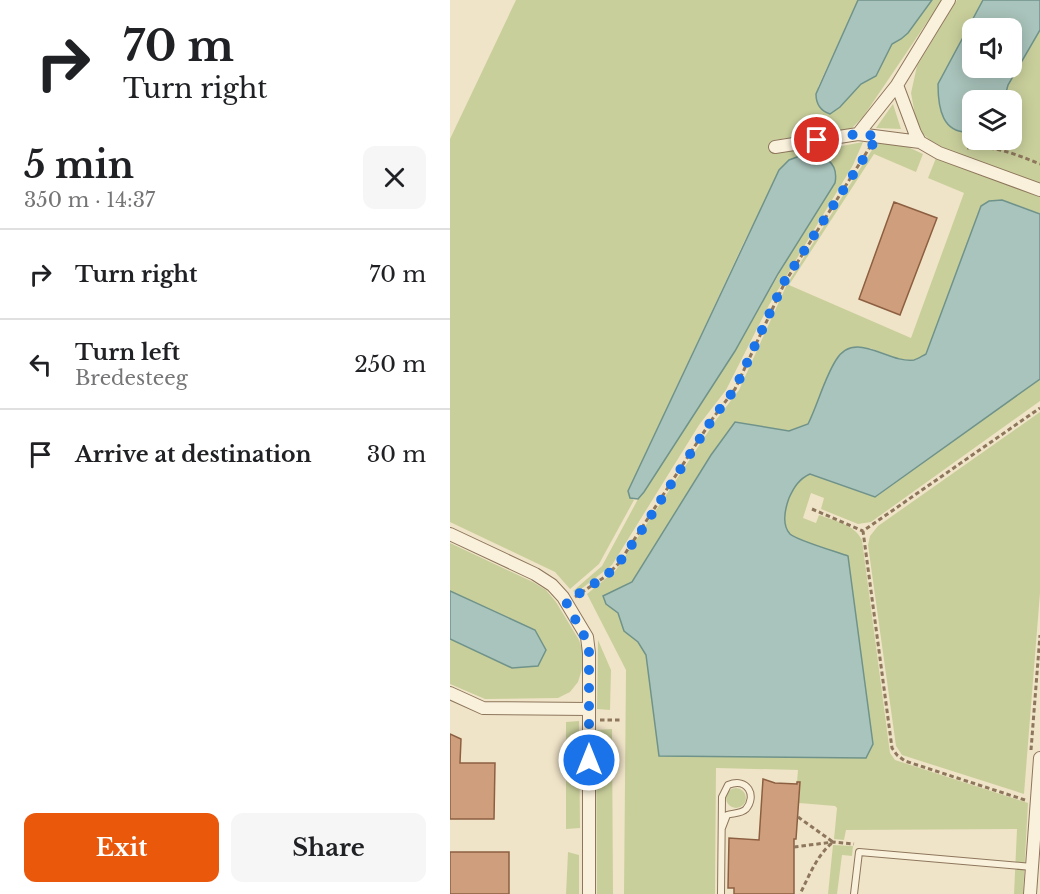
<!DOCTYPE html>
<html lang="en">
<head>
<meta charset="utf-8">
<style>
	body { margin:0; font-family:"Libre Baskerville",serif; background:#f6f6f6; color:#202124; height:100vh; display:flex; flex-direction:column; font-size:22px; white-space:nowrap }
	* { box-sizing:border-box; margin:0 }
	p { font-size:20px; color:#757577 }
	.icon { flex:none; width:33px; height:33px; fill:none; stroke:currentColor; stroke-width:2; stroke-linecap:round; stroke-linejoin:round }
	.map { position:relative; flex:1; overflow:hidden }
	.drawer { display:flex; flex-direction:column; background:#fff; width:450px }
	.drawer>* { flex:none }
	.banner { background:#fff; color:#202124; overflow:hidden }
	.buttons { position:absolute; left:512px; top:18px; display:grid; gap:12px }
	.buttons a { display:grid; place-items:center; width:60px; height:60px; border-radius:12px; background:#fff; box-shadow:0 3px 15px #0003; font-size:30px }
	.pin { position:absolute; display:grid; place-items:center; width:51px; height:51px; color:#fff; margin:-26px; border:3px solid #fff; border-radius:50%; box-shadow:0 2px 6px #0007 }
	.me { position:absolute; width:66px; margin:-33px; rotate:0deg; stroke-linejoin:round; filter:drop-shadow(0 0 4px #0008) }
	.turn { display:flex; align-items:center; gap:21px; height:126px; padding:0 24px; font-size:27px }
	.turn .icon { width:78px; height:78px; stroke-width:2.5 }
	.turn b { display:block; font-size:42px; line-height:51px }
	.round { display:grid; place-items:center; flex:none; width:63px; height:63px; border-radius:12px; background:#f6f6f6 }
	.headline { display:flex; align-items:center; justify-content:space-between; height:102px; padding:0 24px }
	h1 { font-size:36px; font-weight:700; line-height:45px }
	.button { display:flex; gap:12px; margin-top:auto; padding:12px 24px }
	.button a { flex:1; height:69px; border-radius:12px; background:#ea580c; color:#fff; font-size:24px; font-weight:700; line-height:69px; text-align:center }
	.button a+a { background:#f6f6f6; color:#202124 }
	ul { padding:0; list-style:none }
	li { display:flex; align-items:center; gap:18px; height:90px; padding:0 24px; border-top:2px solid #e0e0e0 }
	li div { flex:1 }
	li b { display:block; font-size:22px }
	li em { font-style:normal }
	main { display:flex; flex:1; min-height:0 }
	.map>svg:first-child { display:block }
	.green { fill:#c9cf9b }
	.water { fill:#a9c4bc; stroke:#6f938a; stroke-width:1.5; fill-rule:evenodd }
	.building { fill:#cf9f7d; stroke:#8d5f41; stroke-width:1.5 }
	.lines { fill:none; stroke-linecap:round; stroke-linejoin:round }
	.service-casing { stroke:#8d765c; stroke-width:8 }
	.minor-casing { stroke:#8d765c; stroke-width:14 }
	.path { stroke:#8d765c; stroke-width:3; stroke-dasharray:4.5 3; stroke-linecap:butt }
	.service { stroke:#faf1dc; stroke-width:6 }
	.minor { stroke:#faf1dc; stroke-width:12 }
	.route { stroke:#1a73e8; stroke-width:10; stroke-dasharray:0 18 }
</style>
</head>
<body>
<main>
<section class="drawer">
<div class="banner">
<div class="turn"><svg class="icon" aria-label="right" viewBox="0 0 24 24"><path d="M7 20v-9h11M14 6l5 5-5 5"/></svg><div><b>70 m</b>Turn right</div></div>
</div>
<div class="headline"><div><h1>5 min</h1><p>350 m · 14:37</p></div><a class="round"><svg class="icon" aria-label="close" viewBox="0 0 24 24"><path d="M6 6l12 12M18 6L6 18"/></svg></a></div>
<ul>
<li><svg class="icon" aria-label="right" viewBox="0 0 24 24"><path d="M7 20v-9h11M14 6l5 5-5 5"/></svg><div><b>Turn right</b></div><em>70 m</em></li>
<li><svg class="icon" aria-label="left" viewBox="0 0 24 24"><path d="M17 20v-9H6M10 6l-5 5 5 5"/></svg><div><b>Turn left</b><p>Bredesteeg</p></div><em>250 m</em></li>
<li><svg class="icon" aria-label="arrive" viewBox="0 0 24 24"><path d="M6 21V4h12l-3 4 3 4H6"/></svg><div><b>Arrive at destination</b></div><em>30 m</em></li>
</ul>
<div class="button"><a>Exit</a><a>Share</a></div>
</section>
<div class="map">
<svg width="590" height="894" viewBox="0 0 590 894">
	<rect width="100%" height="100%" fill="#f0e4c8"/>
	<!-- green -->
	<path class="green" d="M66,0H408L368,87V104L376,112H383L411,84L426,76L442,44L451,39L458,33L482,0H492L413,117L400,130L323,140L325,152L386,147L413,142L403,165L319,305L276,390L249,425L162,565L126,593L123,591L152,566L188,499L285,351L340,255L385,183L386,177L366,154L346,157L334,164L294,242L178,491L180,498L184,500L149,564L120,589L105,572L0,522V139Z
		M507,0H533L507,47L518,133L522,132V140H561V100H554L558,85L590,30V184L496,149L480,140L473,134L465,115L461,93L467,66Z
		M443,104L451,129L426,128Z
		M427,142L458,147L473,154L466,172L424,154L339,285L461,338L514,193L478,178L486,158L590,197V214C571,207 551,194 531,206L476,354L465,360L449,359L420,348L387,358L359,424L339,431L285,422L261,455L182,582L156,604L168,613L174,630L188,642L196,655L209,756L341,535C339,531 336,527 335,523C332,504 343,481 360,474L426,497L590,379V401L421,522L408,524L371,509L374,498L361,493L353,518L366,523L369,515C385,521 404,524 412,540L440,753L445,760L578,803L573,894H564L567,829L396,830L394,840L384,839L387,808L385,806L349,803L350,782H347L348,770L266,768L265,894H174L176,670L137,594L166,570L266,420L289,390L337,284Z
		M590,412V593L574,794L452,755L446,746L418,545L420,536L428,526Z
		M0,543L83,582L96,590L106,602L129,640L132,649V669L128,682L120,692L108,698L35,699L0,684V639L62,668L85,630L0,591Z
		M148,640L161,670L160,710L147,709Z
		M129,721L130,828L116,829V722Z
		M162,729L163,894H147L146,730Z
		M276 798a10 10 0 1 1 20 0a10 10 0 1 1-20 0Z
		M383,845L403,846L402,856L392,855L387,894H378Z
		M118,852L129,855V894H116Z"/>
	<!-- water -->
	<path class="water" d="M408,0H482L458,33L451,39L442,44L426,76L411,84L390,107L380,114C371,111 366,104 366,94Z
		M533,0H590V30L558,85L554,100H522V132C492,135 488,108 488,84ZM561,28V68H522V28Z
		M355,154C374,154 389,162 385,183L328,274L285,351L194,492L188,499L180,498L178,491L329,170L339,160Z
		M552,200L590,214V379L425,497L360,474C349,479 344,487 339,498C335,509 331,524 340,534C346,540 387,552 398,556L423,744L416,758L209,756L196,655L188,642L174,631L168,613L156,604L153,596L182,582L261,455L285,422L339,431L358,424C368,404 374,379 386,360C405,329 439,364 464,360C468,359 472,356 476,354L531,206L539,201Z
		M0,591L85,630L96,650L88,666L62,668L0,639Z"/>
	<!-- building -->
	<path class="building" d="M444,202L487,218L450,315L409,299Z
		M0,734L11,739L10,763H45L44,819H0Z
		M313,779L325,783L347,784V782H350L346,839H344V894H284V888H278L279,838L309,840Z
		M0,852H59V894H0Z"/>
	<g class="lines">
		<defs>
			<path id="service" d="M271,894L272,797L278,785C298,777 307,796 296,809C291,814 283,813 277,815L272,828
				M404,894L409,852L582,867"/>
			<path id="minor" d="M447,85L465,133L470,142L489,153L590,190
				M408,134L447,85L499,0
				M325,147L408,134L470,142
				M0,534L85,574L102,585L113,597L137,637L139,653V894
				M0,693L33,708L139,709
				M580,894L590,758"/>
		</defs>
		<!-- service casing -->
		<use href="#service" class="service-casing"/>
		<!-- minor casing -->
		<use href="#minor" class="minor-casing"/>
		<!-- path -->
		<path class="path" d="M517,148C544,145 565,154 590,164
			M362,509L413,531
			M125,597L156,576L169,563L263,418L285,389L335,282L420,147
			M150,720H172
			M581,750L590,635
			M575,800L455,761L447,755L442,748L413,531L590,408
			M348,817L383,842C367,855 359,876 350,894
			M344,847L383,842L404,844"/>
		<!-- service -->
		<use href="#service" class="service"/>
		<!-- minor -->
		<use href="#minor" class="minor"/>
	</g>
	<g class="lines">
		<!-- route -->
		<path class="route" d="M139,760V645L116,602L156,576L169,563L190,533L263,418L285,389L334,282L428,136L408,134L367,140"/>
	</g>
</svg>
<div class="buttons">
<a><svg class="icon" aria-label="sound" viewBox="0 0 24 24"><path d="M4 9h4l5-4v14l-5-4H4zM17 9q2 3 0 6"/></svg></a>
<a><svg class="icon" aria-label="layers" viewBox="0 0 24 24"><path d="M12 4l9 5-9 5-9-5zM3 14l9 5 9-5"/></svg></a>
</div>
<div class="pin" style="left:367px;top:140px;background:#d93025"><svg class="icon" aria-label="arrive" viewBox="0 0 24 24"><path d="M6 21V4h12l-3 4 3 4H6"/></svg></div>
<svg class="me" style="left:139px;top:760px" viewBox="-20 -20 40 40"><circle r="17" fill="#1a73e8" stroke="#fff" stroke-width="3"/><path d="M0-11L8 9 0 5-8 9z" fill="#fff"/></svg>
</div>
</main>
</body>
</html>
